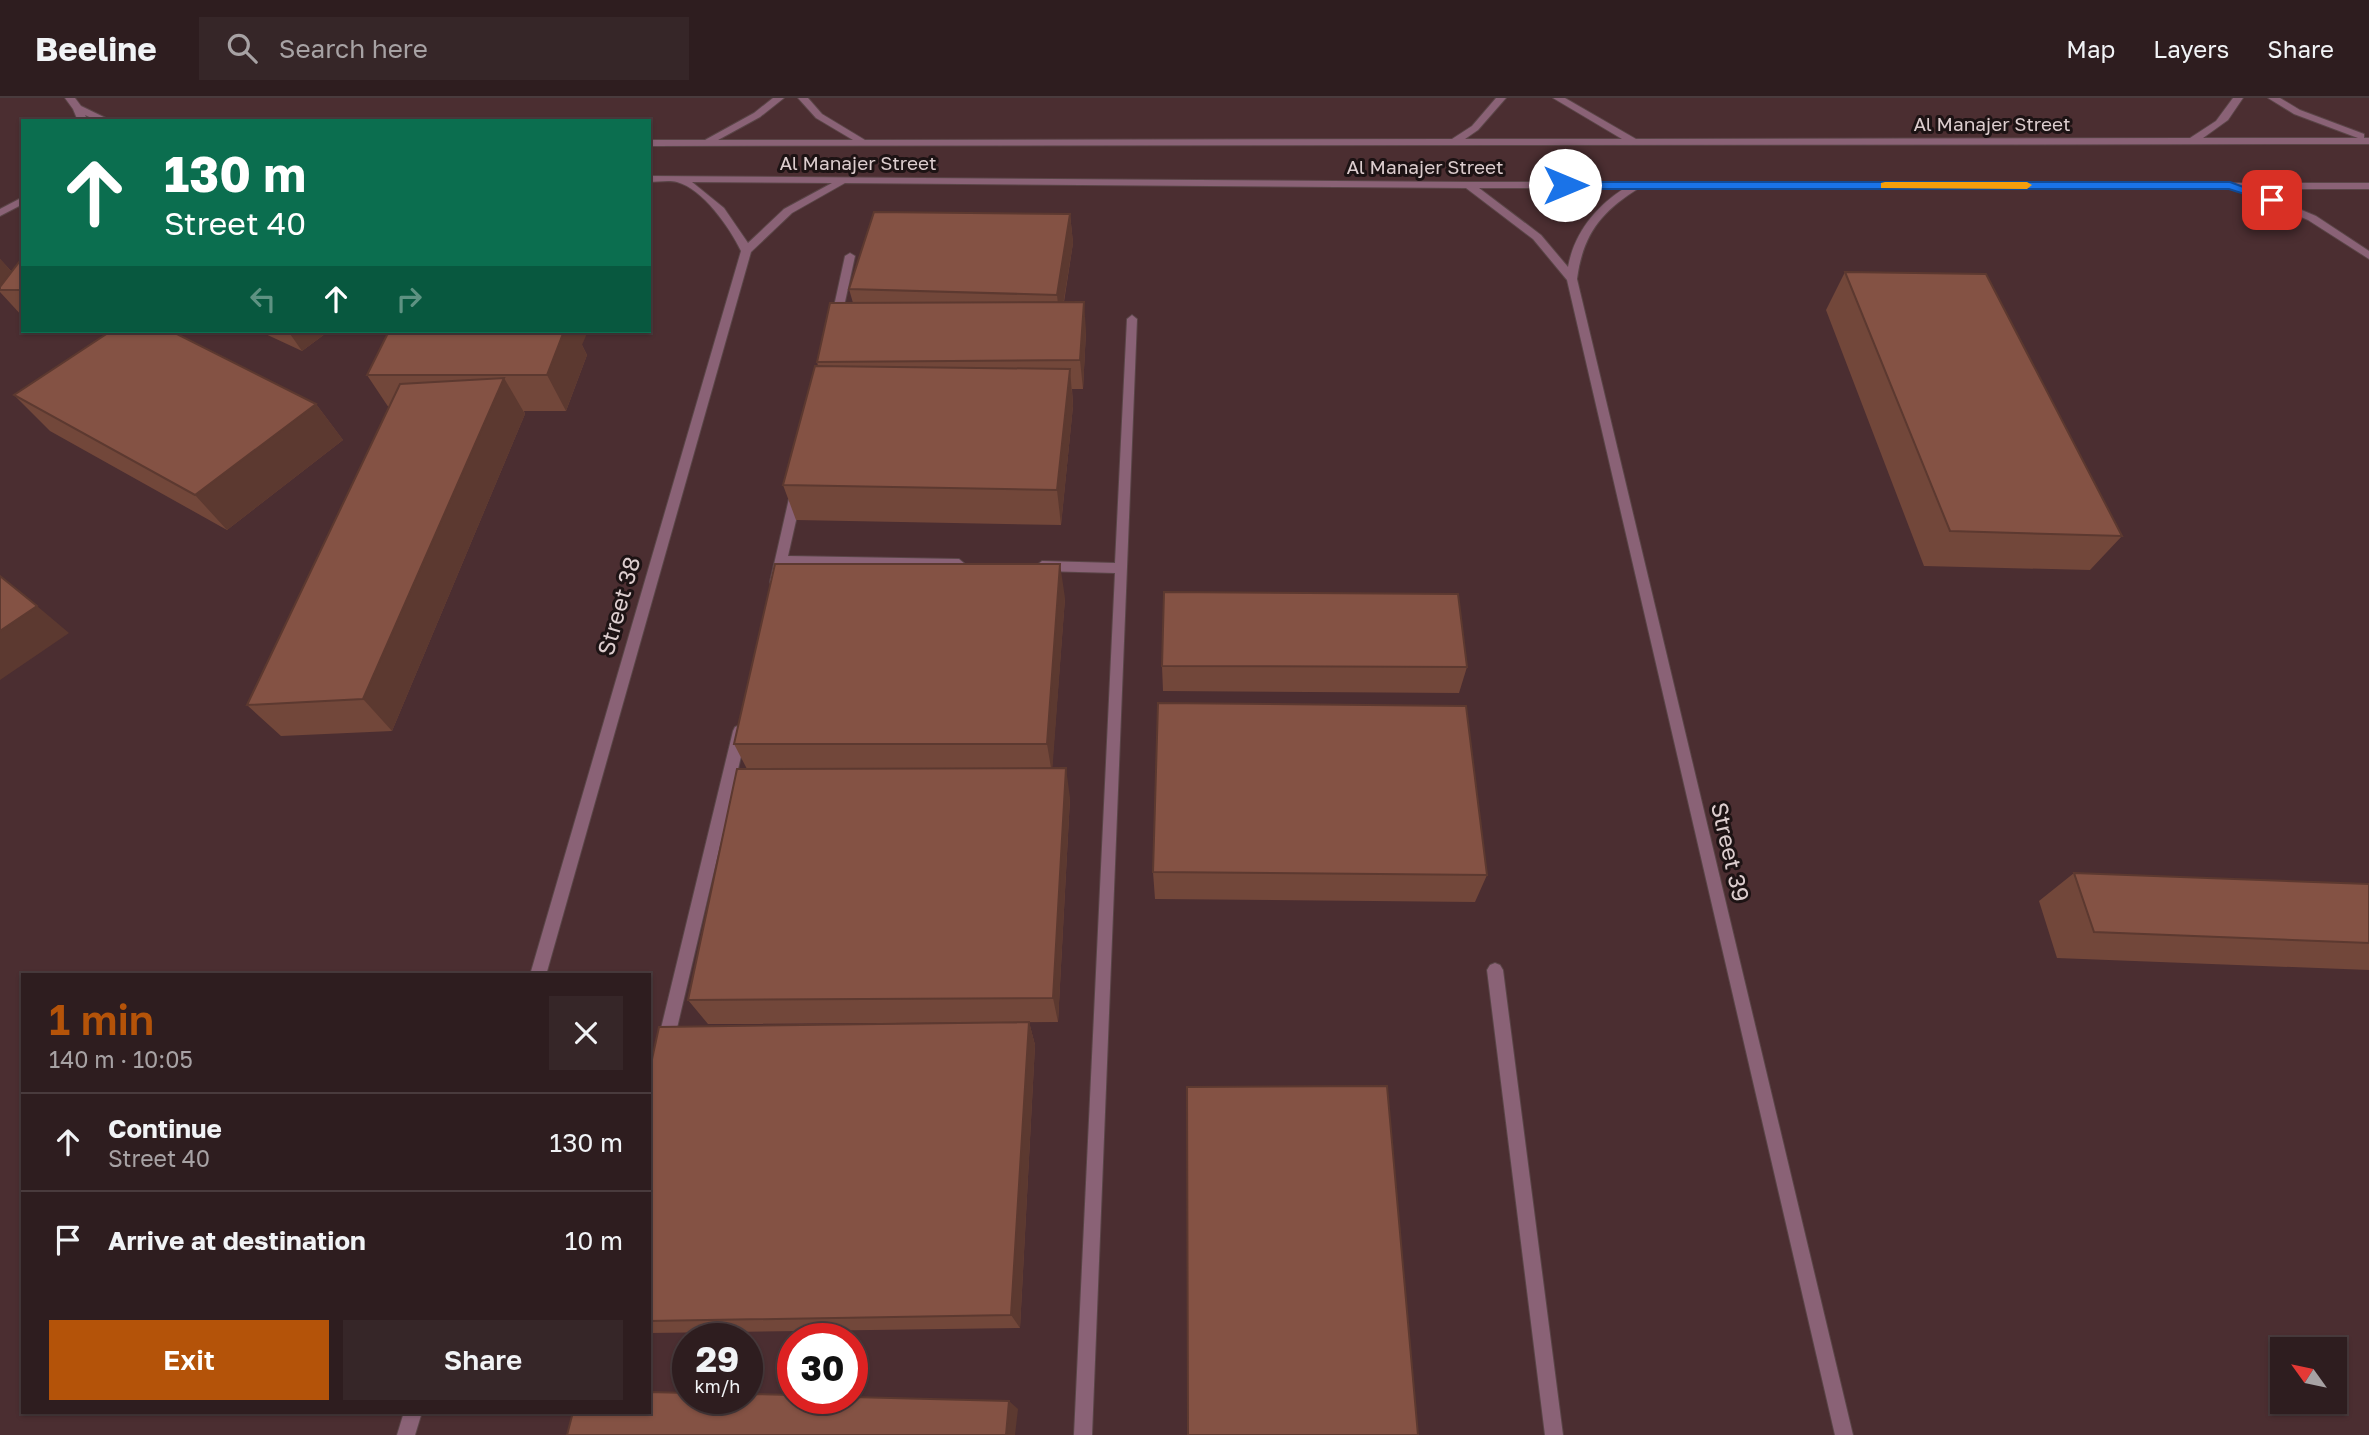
<!DOCTYPE html>
<html lang="en">
<head>
<meta charset="utf-8">
<style>
	body { margin:0; font-family:"Golos Text",sans-serif; background:#362628; color:#f1f3f6; height:100vh; display:flex; flex-direction:column; font-size:26px; white-space:nowrap }
	* { box-sizing:border-box; margin:0 }
	p { font-size:23px; color:#a7a2a4 }
	.icon { flex:none; width:38px; height:38px; fill:none; stroke:currentColor; stroke-width:2; stroke-linecap:round; stroke-linejoin:round }
	.map { position:relative; flex:1; overflow:hidden }
	.sheet { position:absolute; left:21px; top:875px; width:630px; height:441px; display:flex; flex-direction:column; background:#2e1d1f; border-radius:0px; box-shadow:0 2px 5px #0004,0 0 0 2px #493b3d }
	.sheet>* { flex:none }
	.banner { position:absolute; left:21px; top:21px; width:630px; height:214px; border-radius:0px; box-shadow:0 2px 5px #0004,0 0 0 2px #493b3d; background:#0b6e4f; color:#fff; overflow:hidden }
	.needle { width:46px; rotate:303deg }
	.tools { position:absolute; left:2270px; top:1239px; display:grid; gap:14px }
	.tools a { display:grid; place-items:center; width:77px; height:77px; border-radius:0px; background:#2e1d1f; box-shadow:0 2px 5px #0004,0 0 0 2px #493b3d; font-size:35px }
	.speed { position:absolute; left:672px; top:1225px; display:flex; gap:14px; font-size:35px; font-weight:700; text-align:center }
	.speed>* { display:grid; place-content:center; width:91px; height:91px; border-radius:50%; background:#2e1d1f; box-shadow:0 2px 5px #0004,0 0 0 2px #493b3d; line-height:1 }
	.speed small { font-size:18px; font-weight:400 }
	.speed .limit { border:10px solid #d22; background:#fff; color:#111 }
	.pin { position:absolute; display:grid; place-items:center; width:60px; height:60px; color:#fff; margin:-30px; border-radius:14px; box-shadow:0 4px 10px #0006 }
	.me { position:absolute; width:77px; margin:-38px; rotate:90deg; stroke-linejoin:round; filter:drop-shadow(0 0 5px #0008) }
	.turn { display:flex; align-items:center; gap:24px; height:147px; padding:0 28px; font-size:32px }
	.turn .icon { width:91px; height:91px; stroke-width:2.5 }
	.turn b { display:block; font-size:49px; line-height:60px }
	.lanes { display:flex; align-items:center; height:66px; padding:0 28px; background:#0003; justify-content:center; gap:35px; direction:ltr }
	.lanes .off { opacity:.35 }
	.round { display:grid; place-items:center; flex:none; width:74px; height:74px; border-radius:0px; background:#362628 }
	.summary { display:flex; align-items:center; justify-content:space-between; height:119px; padding:0 28px }
	h1 { font-size:42px; font-weight:600; line-height:52px; color:#b45309 }
	.cta { display:flex; gap:14px; margin-top:auto; padding:14px 28px }
	.cta a { flex:1; height:80px; border-radius:0px; background:#b45309; color:#fff; font-size:28px; font-weight:600; line-height:80px; text-align:center }
	.cta a+a { background:#362628; color:#f1f3f6 }
	ul { padding:0; list-style:none }
	li { display:flex; align-items:center; gap:21px; height:98px; padding:0 28px; border-top:2px solid #493b3d }
	li div { flex:1 }
	li b { display:block; font-size:26px }
	li em { font-style:normal }
	header { display:flex; align-items:center; gap:42px; box-sizing:border-box; height:98px; padding:0 35px; background:#2e1d1f; border-bottom:2px solid #493b3d }
	header strong { font-size:33px }
	nav { display:flex; gap:38px; margin-inline-start:auto; font-size:24px }
	.search { width:490px; height:63px; background:#362628; display:flex; align-items:center; gap:18px; box-sizing:border-box; padding:0 24px; border-radius:0px; color:#a7a2a4; font-size:26px }
	.map>svg:first-child { display:block }
	.built { fill:#4b2e31; fill-rule:evenodd }
	.lines { fill:none; stroke-linecap:round; stroke-linejoin:round }
	.service-casing { stroke:#5a4547; stroke-width:2 }
	.minor-casing { stroke:#5a4547; stroke-width:2 }
	.service { fill:#8a6276; fill-rule:evenodd }
	.minor { fill:#8a6276; fill-rule:evenodd }
	.wall { fill:#72473a }
	.shaded-wall { fill:#5c3930 }
	.building { fill:#845244; stroke:#5c3930; stroke-width:2 }
	.route { fill:#1a73e8; stroke:#114b97; stroke-width:2 }
	.slow { fill:#f59e0b }
	.labels { text-anchor:middle; stroke-width:6; stroke-linejoin:round; paint-order:stroke }
	.far-street-label { font-size:19px; fill:#dccdce; stroke:#1d1314 }
	.street-label { font-size:23px; fill:#dccdce; stroke:#1d1314 }
</style>
</head>
<body>
<header>
<strong>Beeline</strong>
<div class="search"><svg class="icon" aria-label="search" viewBox="0 0 24 24"><circle cx="10" cy="10" r="6"/><path d="M15 15l6 6"/></svg>Search here</div>
<nav><a>Map</a><a>Layers</a><a>Share</a></nav>
</header>
<div class="map">
<svg width="2369" height="1337" viewBox="0 0 2369 1337">
	<rect width="100%" height="100%" fill="#3d2729"/>
	<!-- built -->
	<path class="built" d="M0,0H2369V1337H0ZM23,23H649V233H23ZM23,877H649V1314H23ZM688,1241H747V1300H688ZM793,1241H852V1300H793ZM2282,1251H2334V1304H2282Z"/>
	<g class="lines">
		<defs>
			<path id="service" d="M850,155L855,158L841,222L836,226L831,222L845,158Z
				M1132,217L1137,221L1092,1337H1074L1115,475L1042,473L1036,468L1042,463L1115,465L1127,221Z
				M796,392L802,396L788,458L959,461L965,466L959,471L786,468L781,487H771L770,484L790,396Z
				M740,627L745,629L747,633L673,947L671,952L665,955L659,952L657,947L733,633L735,629Z
				M1495,865L1500,867L1503,872L1563,1337H1545L1487,872L1490,867Z"/>
			<path id="minor" d="M65,0H75L81,8L112,23H98L85,17L88,23H78L73,11Z
				M773,0H784L760,19L718,42H853L816,20L798,0H808L822,16L865,42L1452,41L1472,28L1496,0H1506L1478,32L1465,41H1622L1553,0H1565L1636,41L2190,40L2216,23L2233,0H2243L2228,22L2203,40H2358L2294,16L2268,0H2280L2300,12L2364,36V40H2369V46L649,48V42H705L754,15Z
				M649,78L1468,84L2369,85V91H2251L2316,118L2369,153V161L2308,122L2237,91L1639,90C1601,114 1583,136 1577,181L1853,1337H1835L1567,182L1533,141L1466,90L845,85L792,115L751,154L546,877H530L741,153C730,130 703,91 677,84C669,82 658,84 649,84ZM692,84L832,85L784,111L748,145L724,110ZM1479,90H1625C1596,108 1574,135 1568,169L1541,137Z
				M23,99V106L0,118V111Z
				M404,1314H422L415,1337H397Z"/>
		</defs>
		<!-- service casing -->
		<use href="#service" class="service-casing"/>
		<!-- minor casing -->
		<use href="#minor" class="minor-casing"/>
		<!-- service -->
		<use href="#service" class="service"/>
		<!-- minor -->
		<use href="#minor" class="minor"/>
	</g>
	<!-- wall -->
	<path class="wall" d="M1070,116L1073,145L1064,204L1086,233L1083,291H1072L1073,308L1061,427L796,422L783,387L818,268L817,264L853,205L849,191Z
		M23,159V219L0,194V161L12,174Z
		M1845,174L2122,438L2090,472L1924,468L1826,212Z
		M259,233H329L302,253Z
		M582,247L587,257L566,313H524L525,316L392,633L281,638L247,607L389,310L367,277Z
		M14,297L316,306L343,342L227,432L50,333Z
		M1065,500L1052,670L1070,700L1058,924L708,926L688,902L747,671L734,646Z
		M1162,568L1467,569L1459,595L1163,593Z
		M1153,774L1487,777L1475,804L1155,801Z
		M2074,775L2369,786V872L2057,860L2039,803Z
		M1029,924L1035,947L1020,1230L649,1235V975Z"/>
	<!-- shaded-wall -->
	<path class="shaded-wall" d="M1070,116L1073,145L1060,226L1057,197Z
		M0,161L12,174L0,190Z
		M1084,204L1086,233L1083,291L1080,262Z
		M288,233H329L302,253Z
		M564,233H588L582,247L587,257L566,313L547,277Z
		M1070,271L1073,308L1061,427L1057,392Z
		M504,280L525,316L392,633L363,601Z
		M316,306L343,342L227,432L195,397Z
		M1060,466L1065,500L1052,676L1047,646Z
		M37,508L69,535L0,582V533Z
		M1066,670L1070,700L1058,924L1053,900Z
		M1029,924L1035,947L1020,1230L1011,1217Z
		M1009,1303L1018,1311L1015,1337H1006Z"/>
	<!-- building -->
	<path class="building" d="M874,114L1070,116L1057,197L849,191Z
		M23,159V192H0V189Z
		M1845,174L1986,176L2122,438L1950,433Z
		M1084,204L1080,262L817,264L830,205Z
		M111,233H171L316,306L195,397L14,297Z
		M389,233H564L547,277H367Z
		M815,268L1070,271L1057,392L783,387Z
		M504,280L363,601L247,607L400,286Z
		M775,466H1060L1047,646H734Z
		M0,478L37,508L0,533Z
		M1164,494L1458,496L1467,569L1162,568Z
		M1158,605L1466,608L1487,777L1153,774Z
		M1066,670L1053,900L688,902L737,671Z
		M2074,775L2369,786V845L2094,834Z
		M1029,924L1011,1217L649,1223V975L659,929Z
		M1387,988L1418,1337H1188L1187,989Z
		M649,1294L688,1295V1300H747V1296L793,1297V1300H852V1299L1009,1303L1006,1337H567L573,1314H649Z"/>
	<!-- route -->
	<path class="route" d="M2230,84L2278,102L2272,105L2229,91H1565L1559,87L1565,84Z"/>
	<!-- slow -->
	<path class="slow" d="M1885,84H2027L2032,87L2027,91L1881,90V85Z"/>
	<g class="labels">
		<!-- far-street labels -->
		<g class="far-street-label">
			<text x="1992" y="33">Al Manajer Street</text>
			<text x="858" y="72">Al Manajer Street</text>
			<text x="1425" y="76">Al Manajer Street</text>
		</g>
		<!-- street labels -->
		<g class="street-label">
			<text transform="translate(619 508) rotate(-74)" y="8">Street 38</text>
			<text transform="translate(1730 754) rotate(77)" y="8">Street 39</text>
		</g>
	</g>
</svg>
<div class="tools">
<a><svg class="needle" viewBox="-14 -14 28 28"><path d="M0-13l5 13h-10z" fill="#e53935"/><path d="M0 13l5-13h-10z" fill="#a7a2a4"/></svg></a>
</div>
<div class="speed"><div>29<small>km/h</small></div><div class="limit">30</div></div>
<div class="pin" style="left:2272px;top:102px;background:#d93025"><svg class="icon" aria-label="arrive" viewBox="0 0 24 24"><path d="M6 21V4h12l-3 4 3 4H6"/></svg></div>
<svg class="me" style="left:1565px;top:87px" viewBox="-20 -20 40 40"><circle r="19" fill="#fff"/><path d="M0-13L10 11 0 6-10 11z" fill="#1a73e8"/></svg>
<div class="banner">
<div class="turn"><svg class="icon" aria-label="ahead" viewBox="0 0 24 24"><path d="M12 20V5M6 11l6-6 6 6"/></svg><div><b>130 m</b>Street 40</div></div>
<div class="lanes"><svg class="icon off" aria-label="left" viewBox="0 0 24 24"><path d="M17 20v-9H6M10 6l-5 5 5 5"/></svg><svg class="icon" aria-label="ahead" viewBox="0 0 24 24"><path d="M12 20V5M6 11l6-6 6 6"/></svg><svg class="icon off" aria-label="right" viewBox="0 0 24 24"><path d="M7 20v-9h11M14 6l5 5-5 5"/></svg></div>
</div>
<section class="sheet">
<div class="summary"><div><h1>1 min</h1><p>140 m · 10:05</p></div><a class="round"><svg class="icon" aria-label="close" viewBox="0 0 24 24"><path d="M6 6l12 12M18 6L6 18"/></svg></a></div>
<ul>
<li><svg class="icon" aria-label="ahead" viewBox="0 0 24 24"><path d="M12 20V5M6 11l6-6 6 6"/></svg><div><b>Continue</b><p>Street 40</p></div><em>130 m</em></li>
<li><svg class="icon" aria-label="arrive" viewBox="0 0 24 24"><path d="M6 21V4h12l-3 4 3 4H6"/></svg><div><b>Arrive at destination</b></div><em>10 m</em></li>
</ul>
<div class="cta"><a>Exit</a><a>Share</a></div>
</section>
</div>
</body>
</html>
